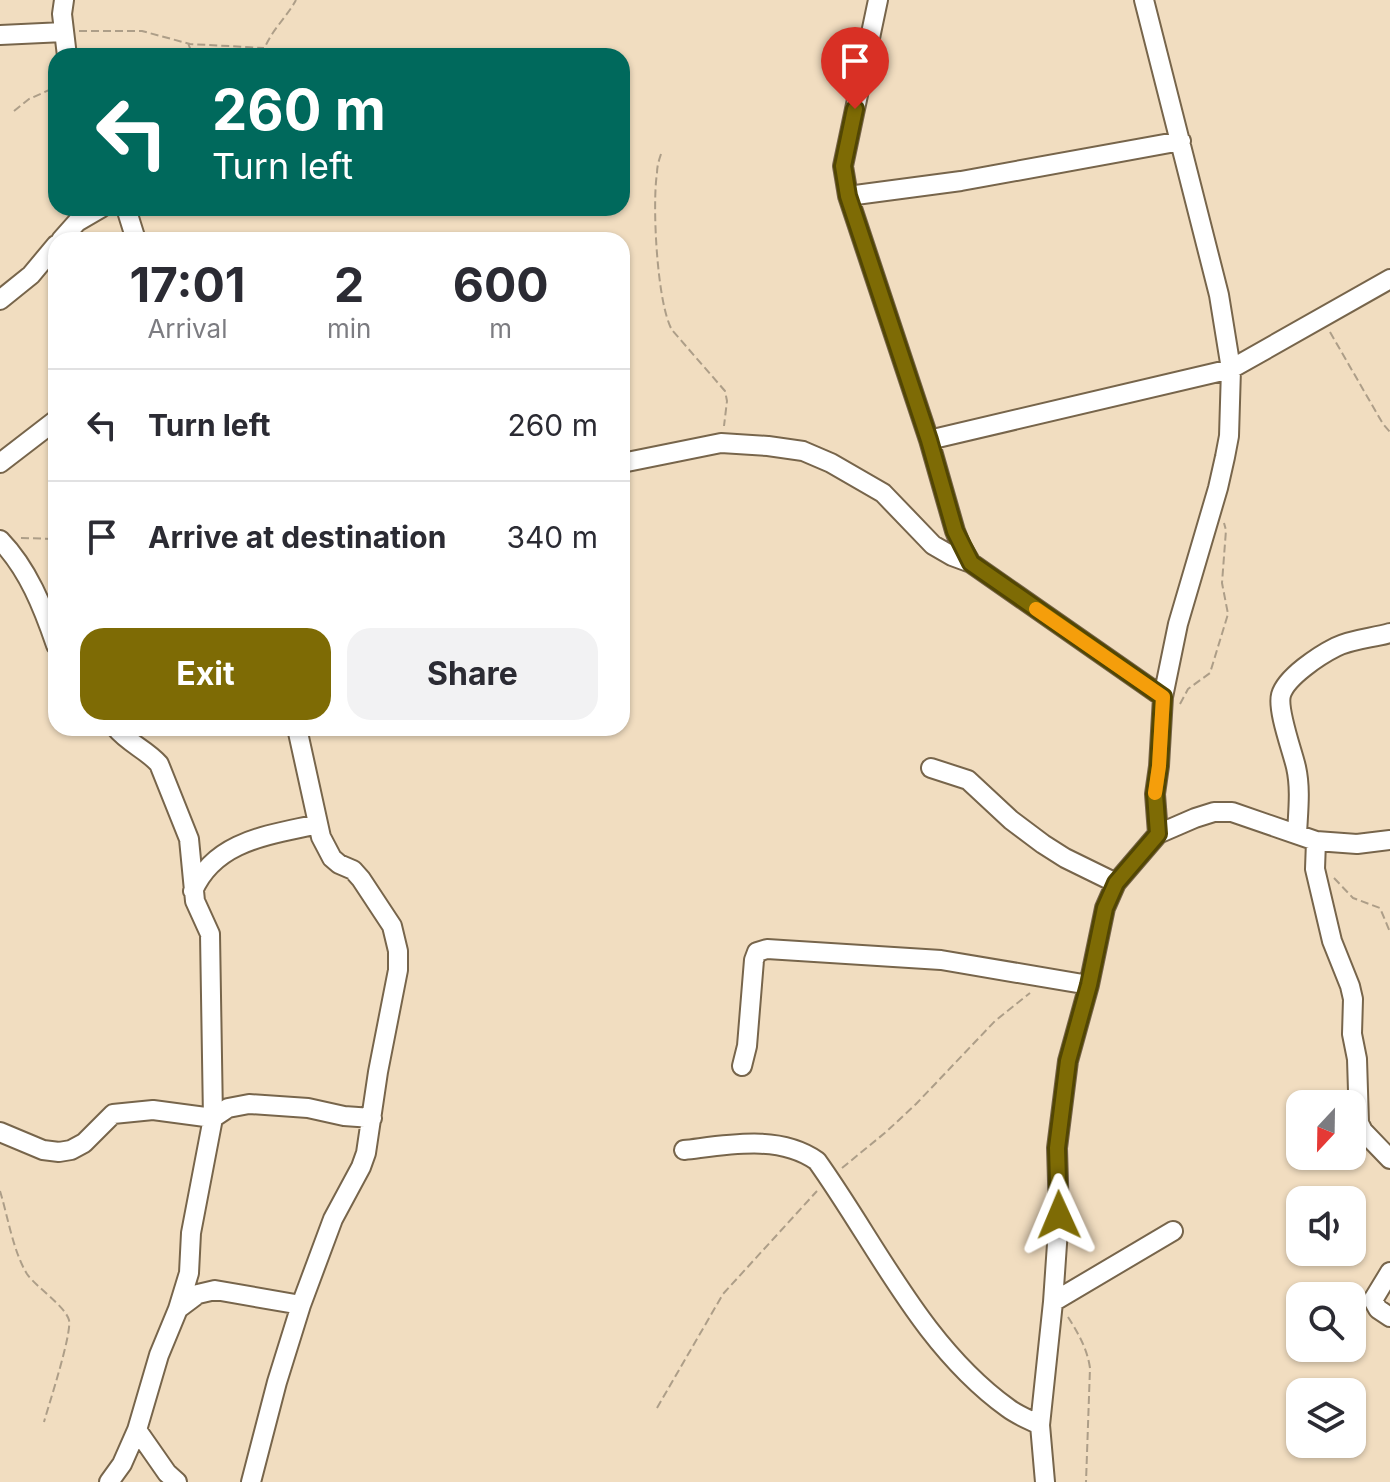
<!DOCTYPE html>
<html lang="en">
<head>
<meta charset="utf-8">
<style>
	body { margin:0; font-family:Inter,sans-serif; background:#f2f2f3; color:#2b2b33; height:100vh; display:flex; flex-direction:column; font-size:30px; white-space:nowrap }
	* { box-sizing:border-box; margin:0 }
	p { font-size:26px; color:#7c7c81 }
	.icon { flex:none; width:44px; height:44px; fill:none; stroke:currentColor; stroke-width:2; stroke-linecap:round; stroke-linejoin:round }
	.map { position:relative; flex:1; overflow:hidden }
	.sheet { position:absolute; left:48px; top:232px; width:582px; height:504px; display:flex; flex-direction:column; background:#fff; border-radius:24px; box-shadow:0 2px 6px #0004 }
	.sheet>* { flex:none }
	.top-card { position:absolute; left:48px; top:48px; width:582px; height:168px; border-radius:24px; box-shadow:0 2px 6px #0004; background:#00695c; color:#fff; overflow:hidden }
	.needle { width:52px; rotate:202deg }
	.controls { position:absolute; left:1286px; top:1090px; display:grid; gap:16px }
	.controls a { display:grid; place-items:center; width:80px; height:80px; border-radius:16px; background:#fff; box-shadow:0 2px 6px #0004; font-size:40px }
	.pin { position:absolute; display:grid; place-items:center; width:68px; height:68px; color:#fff; margin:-82px -34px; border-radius:50% 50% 50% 0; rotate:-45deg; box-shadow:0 0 8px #0007 }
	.pin .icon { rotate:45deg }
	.me { position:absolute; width:88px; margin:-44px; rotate:359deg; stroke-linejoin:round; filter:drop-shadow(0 0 6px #0008) }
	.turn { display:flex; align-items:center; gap:28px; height:168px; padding:0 32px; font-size:36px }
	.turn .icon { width:104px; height:104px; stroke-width:2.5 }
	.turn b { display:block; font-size:56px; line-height:68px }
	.eta { display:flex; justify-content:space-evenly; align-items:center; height:136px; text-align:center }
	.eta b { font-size:48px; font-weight:700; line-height:56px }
	.cta { display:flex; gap:16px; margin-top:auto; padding:16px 32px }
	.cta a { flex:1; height:92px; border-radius:24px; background:#7e6b05; color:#fff; font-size:32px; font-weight:700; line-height:92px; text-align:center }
	.cta a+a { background:#f2f2f3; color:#2b2b33 }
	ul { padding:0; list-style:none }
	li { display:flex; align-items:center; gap:24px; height:112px; padding:0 32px; border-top:2px solid #e1e1e2 }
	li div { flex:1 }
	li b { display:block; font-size:30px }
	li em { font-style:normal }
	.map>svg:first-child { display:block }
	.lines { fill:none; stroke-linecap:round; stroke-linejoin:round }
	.minor-casing { stroke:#77654b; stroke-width:22 }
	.path { stroke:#ad9e88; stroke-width:2; stroke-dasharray:8 4; stroke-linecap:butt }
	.minor { stroke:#fff; stroke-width:18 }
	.route-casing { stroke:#524603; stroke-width:20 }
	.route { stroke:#7e6b05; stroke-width:14 }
	.slow { stroke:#f59e0b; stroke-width:14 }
</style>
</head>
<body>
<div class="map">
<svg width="1390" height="1482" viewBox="0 0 1390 1482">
	<rect width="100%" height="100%" fill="#f1ddc0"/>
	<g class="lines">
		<defs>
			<path id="minor" d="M64,0L62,14L67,56
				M878,0L843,166L848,196L929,440L955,531L961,546L971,563
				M1144,0L1219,295L1231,369L1229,436L1225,457L1218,488L1178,624L1163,697L1159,766L1155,794L1158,834
				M0,35L64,32
				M848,196L961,181L1181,141
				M126,208L136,240
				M61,240L77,222L101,208
				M0,300L31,275L56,245
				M929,440L1231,369L1390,279
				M0,463L56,420
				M622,463L721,443L768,446L803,451L831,463L883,493L933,545L952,556L971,563L1163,697
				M0,540C28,569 43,607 56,645
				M116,728C128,743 147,750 159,764L189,839L195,901L210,934L213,1118L191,1233L189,1273L178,1309
				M931,768L968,780L1011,820L1043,844L1065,858L1116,883
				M1297,834C1298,812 1301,789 1296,767C1292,750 1277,710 1281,695C1286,677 1320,655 1336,647C1352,639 1373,638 1390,633
				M1316,841L1315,869L1332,941L1350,986L1353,999L1352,1034L1357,1059L1359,1123L1363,1131L1390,1159
				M193,891C215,840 270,835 318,824
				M742,1066L747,1046L754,960L757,952L767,949L941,960L1089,985
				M0,1132L43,1150L59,1152L71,1150L84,1143L113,1114L153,1110L213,1118L228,1108L249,1104L308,1108L344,1116L372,1118
				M684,1150C727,1145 779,1134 817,1161C877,1245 922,1346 1008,1408C1017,1415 1030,1420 1040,1425
				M1390,1272L1373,1300L1378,1309L1390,1317
				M1053,1302L1173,1231
				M137,1430L167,1473L177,1482
				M109,1482L122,1464L137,1430L159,1355L178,1309L198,1294L215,1290L301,1305
				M251,1482L277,1382L301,1305L333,1219L361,1167L366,1153L378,1072L398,970V951L392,926L361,879L353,870L339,864L332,858L321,837L297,728
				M1045,1482L1040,1425L1053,1302L1059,1215L1057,1148L1068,1061L1089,985L1105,908L1116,883L1158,834L1195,818L1214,812H1232L1316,841L1357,844L1390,840"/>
		</defs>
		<!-- minor casing -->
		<use href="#minor" class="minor-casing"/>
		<!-- path -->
		<path class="path" d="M79,31H142L190,44L264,48
			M188,43L193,56
			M262,56C268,33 285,20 296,0
			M14,111L29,99L56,87
			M661,154C659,160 657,166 657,173C652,205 657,304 672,330L725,391L727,401L724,426
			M1330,332L1383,424L1390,432
			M21,538L56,539
			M1180,704L1188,689L1210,673L1228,614L1222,583L1226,530L1224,523
			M1334,878L1353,898L1380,908L1390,932
			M842,1168L886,1132L916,1104L995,1021L1030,993
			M0,1191C8,1217 13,1251 27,1274C36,1287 65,1306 69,1320C72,1334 49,1404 44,1422
			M1068,1317C1078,1333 1087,1348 1090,1368L1086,1482
			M657,1408L723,1294L817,1191"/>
		<!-- minor -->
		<use href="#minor" class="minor"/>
	</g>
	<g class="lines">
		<defs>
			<path id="route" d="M855,109L843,166L848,196L929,440L955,531L971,563L1163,697L1159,766L1155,794L1158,834L1116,883L1105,908L1089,985L1068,1061L1057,1148L1059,1215"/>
		</defs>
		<!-- route casing -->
		<use href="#route" class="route-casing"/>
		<!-- route -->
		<use href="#route" class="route"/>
		<!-- slow -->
		<path class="slow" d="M1036,609L1163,697L1159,766L1155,793"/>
	</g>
</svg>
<div class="controls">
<a><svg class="needle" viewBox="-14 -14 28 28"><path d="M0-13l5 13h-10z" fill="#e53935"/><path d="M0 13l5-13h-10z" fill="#7c7c81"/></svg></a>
<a><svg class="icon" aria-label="sound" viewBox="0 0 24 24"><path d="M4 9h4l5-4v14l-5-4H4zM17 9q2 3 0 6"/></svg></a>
<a><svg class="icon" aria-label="search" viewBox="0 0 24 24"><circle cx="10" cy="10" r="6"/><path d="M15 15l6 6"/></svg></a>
<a><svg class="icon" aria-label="layers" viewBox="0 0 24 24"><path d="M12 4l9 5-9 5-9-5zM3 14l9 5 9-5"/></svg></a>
</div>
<div class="pin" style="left:855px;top:109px;background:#d93025"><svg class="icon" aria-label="arrive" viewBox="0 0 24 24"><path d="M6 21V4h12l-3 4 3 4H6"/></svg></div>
<svg class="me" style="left:1059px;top:1215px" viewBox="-20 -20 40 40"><path d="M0-17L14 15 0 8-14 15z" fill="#7e6b05" stroke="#fff" stroke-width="4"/></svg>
<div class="top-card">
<div class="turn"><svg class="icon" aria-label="left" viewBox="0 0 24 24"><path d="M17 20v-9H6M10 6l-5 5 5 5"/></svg><div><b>260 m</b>Turn left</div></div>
</div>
<section class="sheet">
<div class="eta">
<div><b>17:01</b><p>Arrival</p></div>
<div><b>2</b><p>min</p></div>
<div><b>600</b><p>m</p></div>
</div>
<ul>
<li><svg class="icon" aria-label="left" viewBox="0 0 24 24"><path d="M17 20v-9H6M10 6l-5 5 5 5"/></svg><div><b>Turn left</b></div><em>260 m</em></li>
<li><svg class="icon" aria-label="arrive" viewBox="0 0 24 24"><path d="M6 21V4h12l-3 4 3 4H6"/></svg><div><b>Arrive at destination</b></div><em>340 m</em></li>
</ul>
<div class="cta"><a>Exit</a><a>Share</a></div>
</section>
</div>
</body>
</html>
